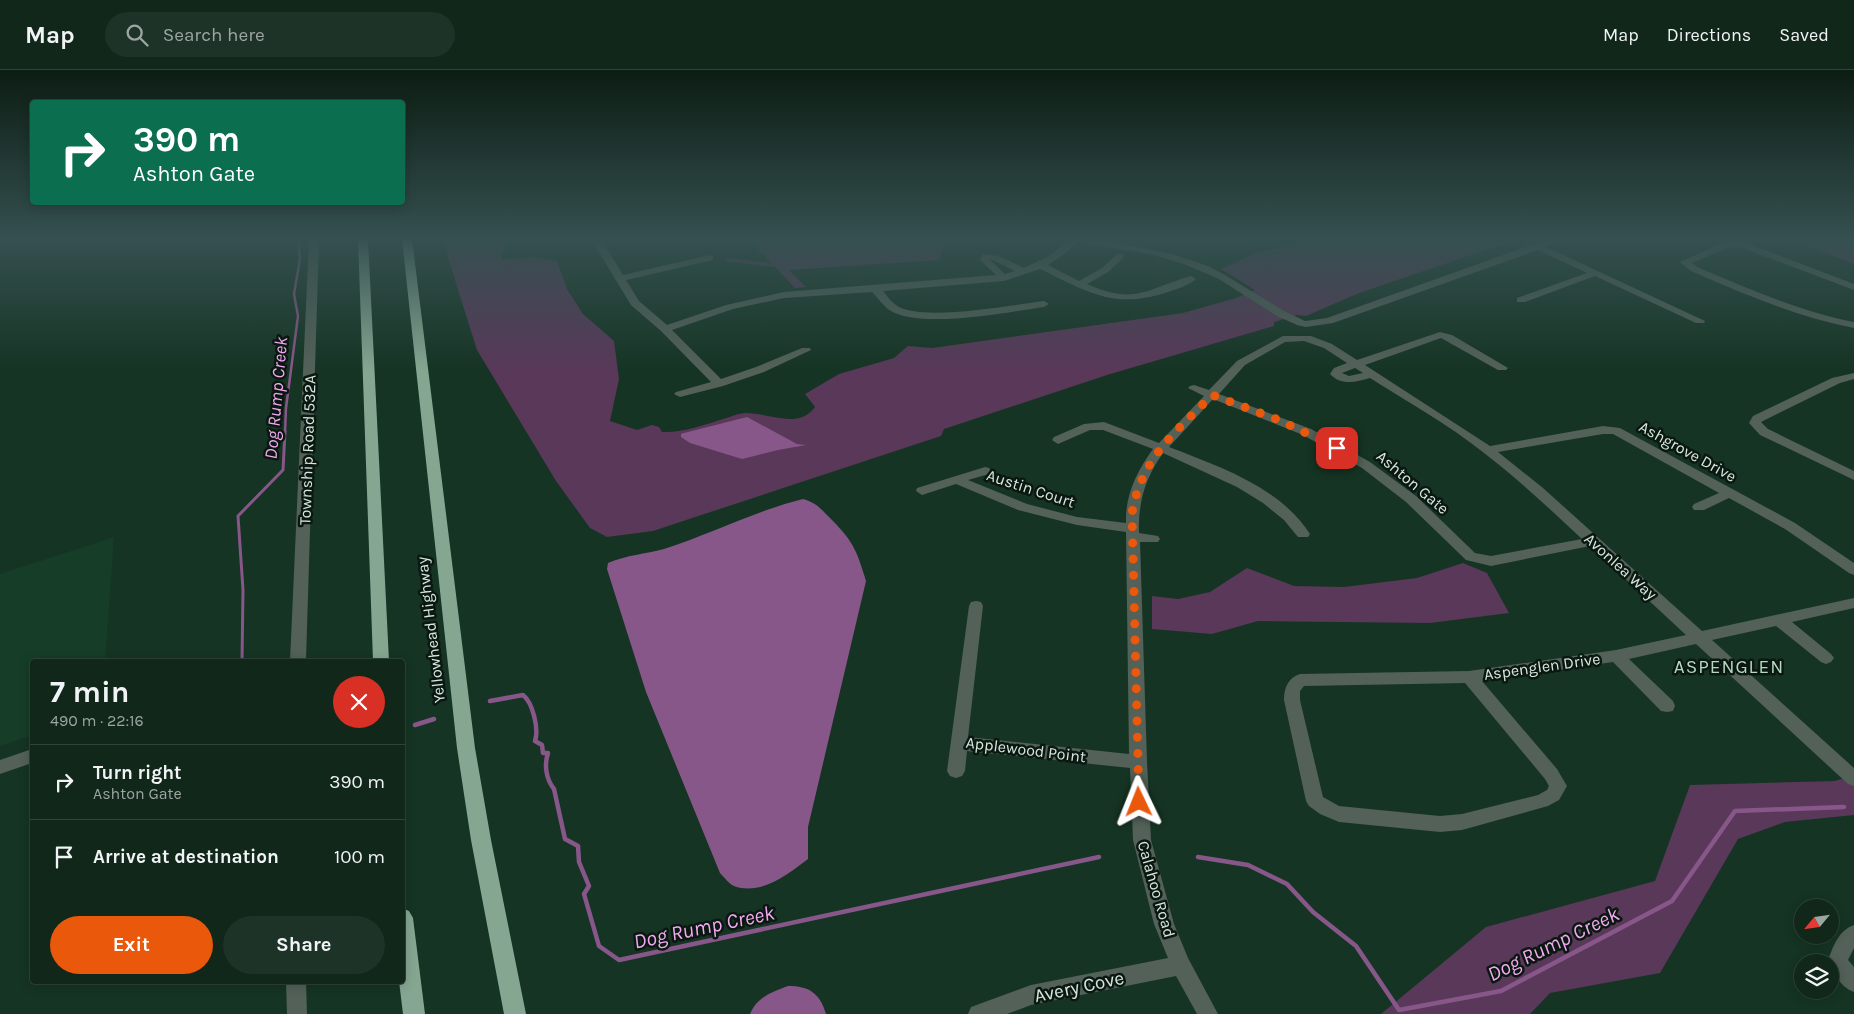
<!DOCTYPE html>
<html lang="en">
<head>
<meta charset="utf-8">
<style>
	body { margin:0; font-family:Karla,sans-serif; background:#1e3327; color:#f1f3f6; height:100vh; display:flex; flex-direction:column; font-size:19px; white-space:nowrap }
	* { box-sizing:border-box; margin:0 }
	p { font-size:16px; color:#9ca5a2 }
	.icon { flex:none; width:28px; height:28px; fill:none; stroke:currentColor; stroke-width:2; stroke-linecap:round; stroke-linejoin:round }
	.map { position:relative; flex:1; overflow:hidden }
	.side { position:absolute; left:30px; top:589px; width:375px; height:325px; display:flex; flex-direction:column; background:#10271a; border-radius:5px; box-shadow:0 2px 12px #0003,0 0 0 1px #304439 }
	.side>* { flex:none }
	.top-card { position:absolute; left:30px; top:30px; width:375px; height:105px; border-radius:5px; box-shadow:0 2px 12px #0003,0 0 0 1px #304439; background:#0b6e4f; color:#fff; overflow:hidden }
	.needle { width:32px; rotate:241deg }
	.buttons { position:absolute; left:1794px; top:829px; display:grid; gap:10px }
	.buttons a { display:grid; place-items:center; width:45px; height:45px; border-radius:50%; background:#10271a; box-shadow:0 2px 12px #0003,0 0 0 1px #304439; font-size:25px }
	.pin { position:absolute; display:grid; place-items:center; width:42px; height:42px; color:#fff; margin:-21px; border-radius:10px; box-shadow:0 2px 8px #0006 }
	.me { position:absolute; width:55px; margin:-28px; rotate:358deg; stroke-linejoin:round; filter:drop-shadow(0 0 4px #0008) }
	.turn { display:flex; align-items:center; gap:18px; height:105px; padding:0 20px; font-size:22px }
	.turn .icon { width:65px; height:65px; stroke-width:2.5 }
	.turn b { display:block; font-size:35px; line-height:42px }
	.round { display:grid; place-items:center; flex:none; width:52px; height:52px; border-radius:26px; background:#1e3327 }
	.head { display:flex; align-items:center; justify-content:space-between; height:85px; padding:0 20px }
	h1 { font-size:30px; font-weight:700; line-height:38px }
	.action { display:flex; gap:10px; margin-top:auto; padding:10px 20px }
	.action a { flex:1; height:58px; border-radius:30px; background:#ea580c; color:#fff; font-size:20px; font-weight:700; line-height:58px; text-align:center }
	.action a+a { background:#1e3327; color:#f1f3f6 }
	ul { padding:0; list-style:none }
	li { display:flex; align-items:center; gap:15px; height:75px; padding:0 20px; border-top:1px solid #304439 }
	li div { flex:1 }
	li b { display:block; font-size:19px }
	li em { font-style:normal }
	header { display:flex; align-items:center; gap:30px; box-sizing:border-box; height:70px; padding:0 25px; background:#10271a; border-bottom:1px solid #304439 }
	header strong { font-size:24px }
	nav { display:flex; gap:28px; margin-inline-start:auto; font-size:18px }
	.search { width:350px; height:45px; background:#1e3327; display:flex; align-items:center; gap:12px; box-sizing:border-box; padding:0 18px; border-radius:28px; color:#9ca5a2; font-size:19px }
	.map>svg:first-child { display:block }
	.built { fill:#153d28 }
	.green { fill:#593859 }
	.water { fill:#885789 }
	.lines { fill:none; stroke-linecap:round; stroke-linejoin:round }
	.stream-far2 { stroke:#885789; stroke-width:2.5 }
	.stream-far1 { stroke:#885789; stroke-width:3 }
	.stream { stroke:#885789; stroke-width:4.5 }
	.minor { fill:#536158; fill-rule:evenodd }
	.highway { fill:#85a792; fill-rule:evenodd }
	.route { stroke:#ea580c; stroke-width:9; stroke-dasharray:0 16.2 }
	.labels { text-anchor:middle; stroke-width:5; stroke-linejoin:round; paint-order:stroke }
	.street-label { font-size:16px; fill:#d6e8dd; stroke:#0b1811 }
	.water-label { font-size:18px; font-style:italic; fill:#f2a9f2; stroke:#0b1811 }
	.quarter-label { font-size:19px; letter-spacing:1px; fill:#b3d7c0; stroke:#0b1811 }
	.near-street-label { font-size:19px; fill:#d6e8dd; stroke:#0b1811 }
	.near-water-label { font-size:21px; font-style:italic; fill:#f2a9f2; stroke:#0b1811 }
</style>
</head>
<body>
<header>
<strong>Map</strong>
<div class="search"><svg class="icon" aria-label="search" viewBox="0 0 24 24"><circle cx="10" cy="10" r="6"/><path d="M15 15l6 6"/></svg>Search here</div>
<nav><a>Map</a><a>Directions</a><a>Saved</a></nav>
</header>
<div class="map">
<svg width="1854" height="944" viewBox="0 0 1854 944">
	<rect width="100%" height="100%" fill="#153423"/>
	<!-- built -->
	<path class="built" d="M114,467L105,591H32V665L0,676V504Z"/>
	<!-- green -->
	<path class="green" d="M445,169H509L502,182V189L536,187L557,191L567,219L583,244L614,271L619,309L610,351L637,360L652,355L659,357L662,362C682,363 704,355 723,349C730,347 739,343 746,343C770,343 798,360 815,337L805,324L839,304L894,288L908,276L932,278L1183,243L1236,228L1255,220L1221,199L1256,183L1321,169H1518L1359,223L1306,246L1297,245L1274,252V256L1107,305L944,359L941,366L653,461L607,467L590,458L556,411L477,280L449,191Z
		M748,169H959L943,175L939,190L789,200L806,217L795,218L775,197L724,191L727,188L771,193Z
		M1789,169H1854V194Z
		M1463,493L1487,503L1509,543L1430,553L1258,551L1212,564L1152,559V526L1178,529L1210,522L1247,498L1294,516L1344,517L1417,508Z
		M1854,705V745L1785,752L1738,769L1660,903L1550,923L1530,944H1381L1486,857L1655,811L1690,715L1835,711Z"/>
	<!-- water -->
	<path class="water" d="M747,347L797,374L806,375L778,380L742,389L690,373L681,367V364L684,363Z
		M803,429C816,433 819,437 828,446C853,471 856,478 866,511L808,757V789C788,804 761,826 734,816C729,814 724,807 720,803L646,622L607,499L608,493C627,485 645,484 664,479C711,464 755,441 803,429Z
		M788,916C809,916 820,923 826,944H750C757,927 772,922 788,916Z"/>
	<g class="lines">
		<!-- stream-far2 -->
		<path class="stream-far2" d="M285,362L286,338L298,246L294,224L300,189L298,169"/>
		<!-- stream-far1 -->
		<path class="stream-far1" d="M242,591L243,520L238,446L283,400L285,361"/>
		<!-- stream -->
		<path class="stream" d="M490,631L523,625C533,633 539,659 535,671L542,675L543,683H548C544,695 546,709 554,719L565,769L578,776L579,792L589,816L584,824L599,876L619,890L1099,787
			M415,655L434,649
			M1198,787L1248,795L1287,814L1313,842L1356,876L1399,940L1501,921L1672,831L1735,741L1844,737"/>
		<!-- minor -->
		<path class="minor" d="M309,169H319L306,591H290Z
			M591,169H601L623,205L710,185L713,186V190L626,210L639,231L667,255L726,235L784,222L996,205L980,190L983,184L999,186L1024,198L1051,185L1069,169L1112,172L1172,184L1208,196L1225,205L1284,241L1305,251L1327,248L1534,174L1550,169H1564L1546,177L1705,251L1704,253H1696L1595,206L1525,232H1517V228L1587,203L1538,180L1333,253L1306,257L1297,255L1277,246L1219,209L1184,194L1150,184L1077,172L1068,181L1048,195L1079,211L1102,198L1117,184H1123V188L1108,202L1087,214C1135,236 1148,218 1191,206L1196,209C1189,215 1177,219 1168,222C1114,240 1088,222 1040,199L1004,211L883,221C887,226 892,233 899,237C926,251 1012,235 1044,231L1049,234L1044,237C1008,242 922,259 891,241C883,236 878,228 872,222L784,228L733,239L672,260L721,309L756,297L802,278H810L811,280L764,302L723,316L680,327L674,324L676,322L711,312L661,261L631,235ZM990,190H993L1015,201L1005,204Z
			M1741,171L1854,214V220L1740,177H1729L1692,193L1697,197C1749,219 1799,241 1854,252V258C1797,247 1744,224 1691,201L1680,192L1725,172Z
			M1440,262L1452,265L1508,298L1506,300H1498L1441,268L1365,295L1490,376L1603,356L1620,358L1795,453L1854,493V505L1849,503L1785,459L1729,428L1704,440H1694L1692,437L1694,434L1719,423L1613,364H1603L1498,382L1543,418L1702,561L1854,528V538L1792,552L1831,584L1834,588L1831,592L1826,594L1821,592L1776,556L1712,570L1854,698V716L1848,714L1696,574L1629,589L1673,631L1675,636L1673,641L1667,642L1661,641L1613,592L1482,611L1557,699L1567,716L1559,730L1548,736L1462,760L1440,762L1339,752L1320,744L1309,736L1306,731L1284,630C1284,618 1288,608 1300,604L1469,601L1616,580L1686,565L1590,476L1491,496L1466,490L1406,432L1362,398L1303,365L1213,329L1169,377C1218,396 1280,417 1310,464L1308,467H1298L1284,450L1263,433L1237,417L1163,383C1145,408 1138,433 1139,463L1158,466L1160,469L1158,472H1140L1147,692L1151,770L1174,854L1188,888L1218,944H1197L1176,906L1031,935L1007,944H968L971,937L1031,915L1168,888L1154,854L1133,770L1130,698L967,681L965,701L962,706L956,708L950,706L947,701L969,536L971,532L976,531L981,532L983,536L968,667L1129,684L1126,462L1077,455L1018,440L956,414L922,425L916,421L917,418L985,397L989,398L991,401L989,404L968,410L1027,434L1077,447L1126,453C1125,425 1137,401 1153,379L1103,360H1090L1058,374L1052,370L1054,367L1084,354L1104,352L1159,373L1204,326L1188,318L1190,316L1194,315L1209,320L1237,291L1283,266H1311L1332,274L1357,290ZM1304,271L1324,278L1347,293L1334,298L1330,304C1341,316 1356,312 1370,308C1408,332 1449,355 1484,383C1519,410 1550,439 1582,469L1491,486L1475,483L1416,426L1370,392L1311,359L1219,324L1245,295L1285,272ZM1355,298L1363,303L1349,306L1342,303ZM1465,613L1545,709L1549,716L1547,720L1538,725L1462,744L1440,746L1339,736L1323,727L1300,630V621L1304,616Z
			M1854,303V309L1840,313L1761,352L1768,359L1854,401V410L1760,365L1749,353L1753,346L1832,308Z
			M32,679V693L0,704V690Z
			M1854,855V878L1848,890L1854,897V922C1837,915 1836,903 1828,890C1834,875 1838,861 1854,855Z
			M286,911H306L307,944H287Z"/>
		<!-- highway -->
		<path class="highway" d="M358,169H368L389,591H373Z
			M402,169H412L475,678L491,770L526,944H504L471,770L457,678Z
			M402,838L409,841L413,848L425,944H403L399,911H402Z"/>
	</g>
	<!-- sky -->
	<linearGradient id="sky" x2="0" y2="1"><stop stop-color="#0c1d13"/><stop offset="0.56" stop-color="#355050"/><stop offset="1" stop-color="#355050" stop-opacity="0"/></linearGradient>
	<rect width="1854" height="301" fill="url(#sky)"/>
	<g class="lines">
		<!-- route -->
		<path class="route" d="M1139,732L1132,443C1142,387 1175,363 1212,325L1279,350L1337,378"/>
	</g>
	<g class="labels">
		<!-- street labels -->
		<g class="street-label">
			<text transform="translate(307 380) rotate(-88)" y="6">Township Road 532A</text>
			<text transform="translate(1688 381) rotate(29)" y="6">Ashgrove Drive</text>
			<text transform="translate(1413 412) rotate(40)" y="6">Ashton Gate</text>
			<text transform="translate(1031 418) rotate(18)" y="6">Austin Court</text>
			<text transform="translate(1621 496) rotate(42)" y="6">Avonlea Way</text>
			<text transform="translate(430 560) rotate(-97)" y="6">Yellowhead Highway</text>
			<text transform="translate(1542 596) rotate(-8)" y="6">Aspenglen Drive</text>
			<text transform="translate(1026 679) rotate(7)" y="6">Applewood Point</text>
			<text transform="translate(1157 819) rotate(74)" y="6">Calahoo Road</text>
		</g>
		<!-- water labels -->
		<g class="water-label">
			<text transform="translate(276 328) rotate(-85)" y="6">Dog Rump Creek</text>
		</g>
		<!-- quarter labels -->
		<g class="quarter-label">
			<text x="1729" y="603">ASPENGLEN</text>
		</g>
		<!-- near-street labels -->
		<g class="near-street-label">
			<text transform="translate(1079 916) rotate(-12)" y="7">Avery Cove</text>
		</g>
		<!-- near-water labels -->
		<g class="near-water-label">
			<text transform="translate(704 857) rotate(-12)" y="7">Dog Rump Creek</text>
			<text transform="translate(1553 874) rotate(-26)" y="7">Dog Rump Creek</text>
		</g>
	</g>
</svg>
<div class="buttons">
<a><svg class="needle" viewBox="-14 -14 28 28"><path d="M0-13l5 13h-10z" fill="#e53935"/><path d="M0 13l5-13h-10z" fill="#9ca5a2"/></svg></a>
<a><svg class="icon" aria-label="layers" viewBox="0 0 24 24"><path d="M12 4l9 5-9 5-9-5zM3 14l9 5 9-5"/></svg></a>
</div>
<div class="pin" style="left:1337px;top:378px;background:#d93025"><svg class="icon" aria-label="arrive" viewBox="0 0 24 24"><path d="M6 21V4h12l-3 4 3 4H6"/></svg></div>
<svg class="me" style="left:1139px;top:732px" viewBox="-20 -20 40 40"><path d="M0-17L14 15 0 8-14 15z" fill="#ea580c" stroke="#fff" stroke-width="4"/></svg>
<div class="top-card">
<div class="turn"><svg class="icon" aria-label="right" viewBox="0 0 24 24"><path d="M7 20v-9h11M14 6l5 5-5 5"/></svg><div><b>390 m</b>Ashton Gate</div></div>
</div>
<section class="side">
<div class="head"><div><h1>7 min</h1><p>490 m · 22:16</p></div><a class="round" style="background:#d93025;color:#fff"><svg class="icon" aria-label="close" viewBox="0 0 24 24"><path d="M6 6l12 12M18 6L6 18"/></svg></a></div>
<ul>
<li><svg class="icon" aria-label="right" viewBox="0 0 24 24"><path d="M7 20v-9h11M14 6l5 5-5 5"/></svg><div><b>Turn right</b><p>Ashton Gate</p></div><em>390 m</em></li>
<li><svg class="icon" aria-label="arrive" viewBox="0 0 24 24"><path d="M6 21V4h12l-3 4 3 4H6"/></svg><div><b>Arrive at destination</b></div><em>100 m</em></li>
</ul>
<div class="action"><a>Exit</a><a>Share</a></div>
</section>
</div>
</body>
</html>
